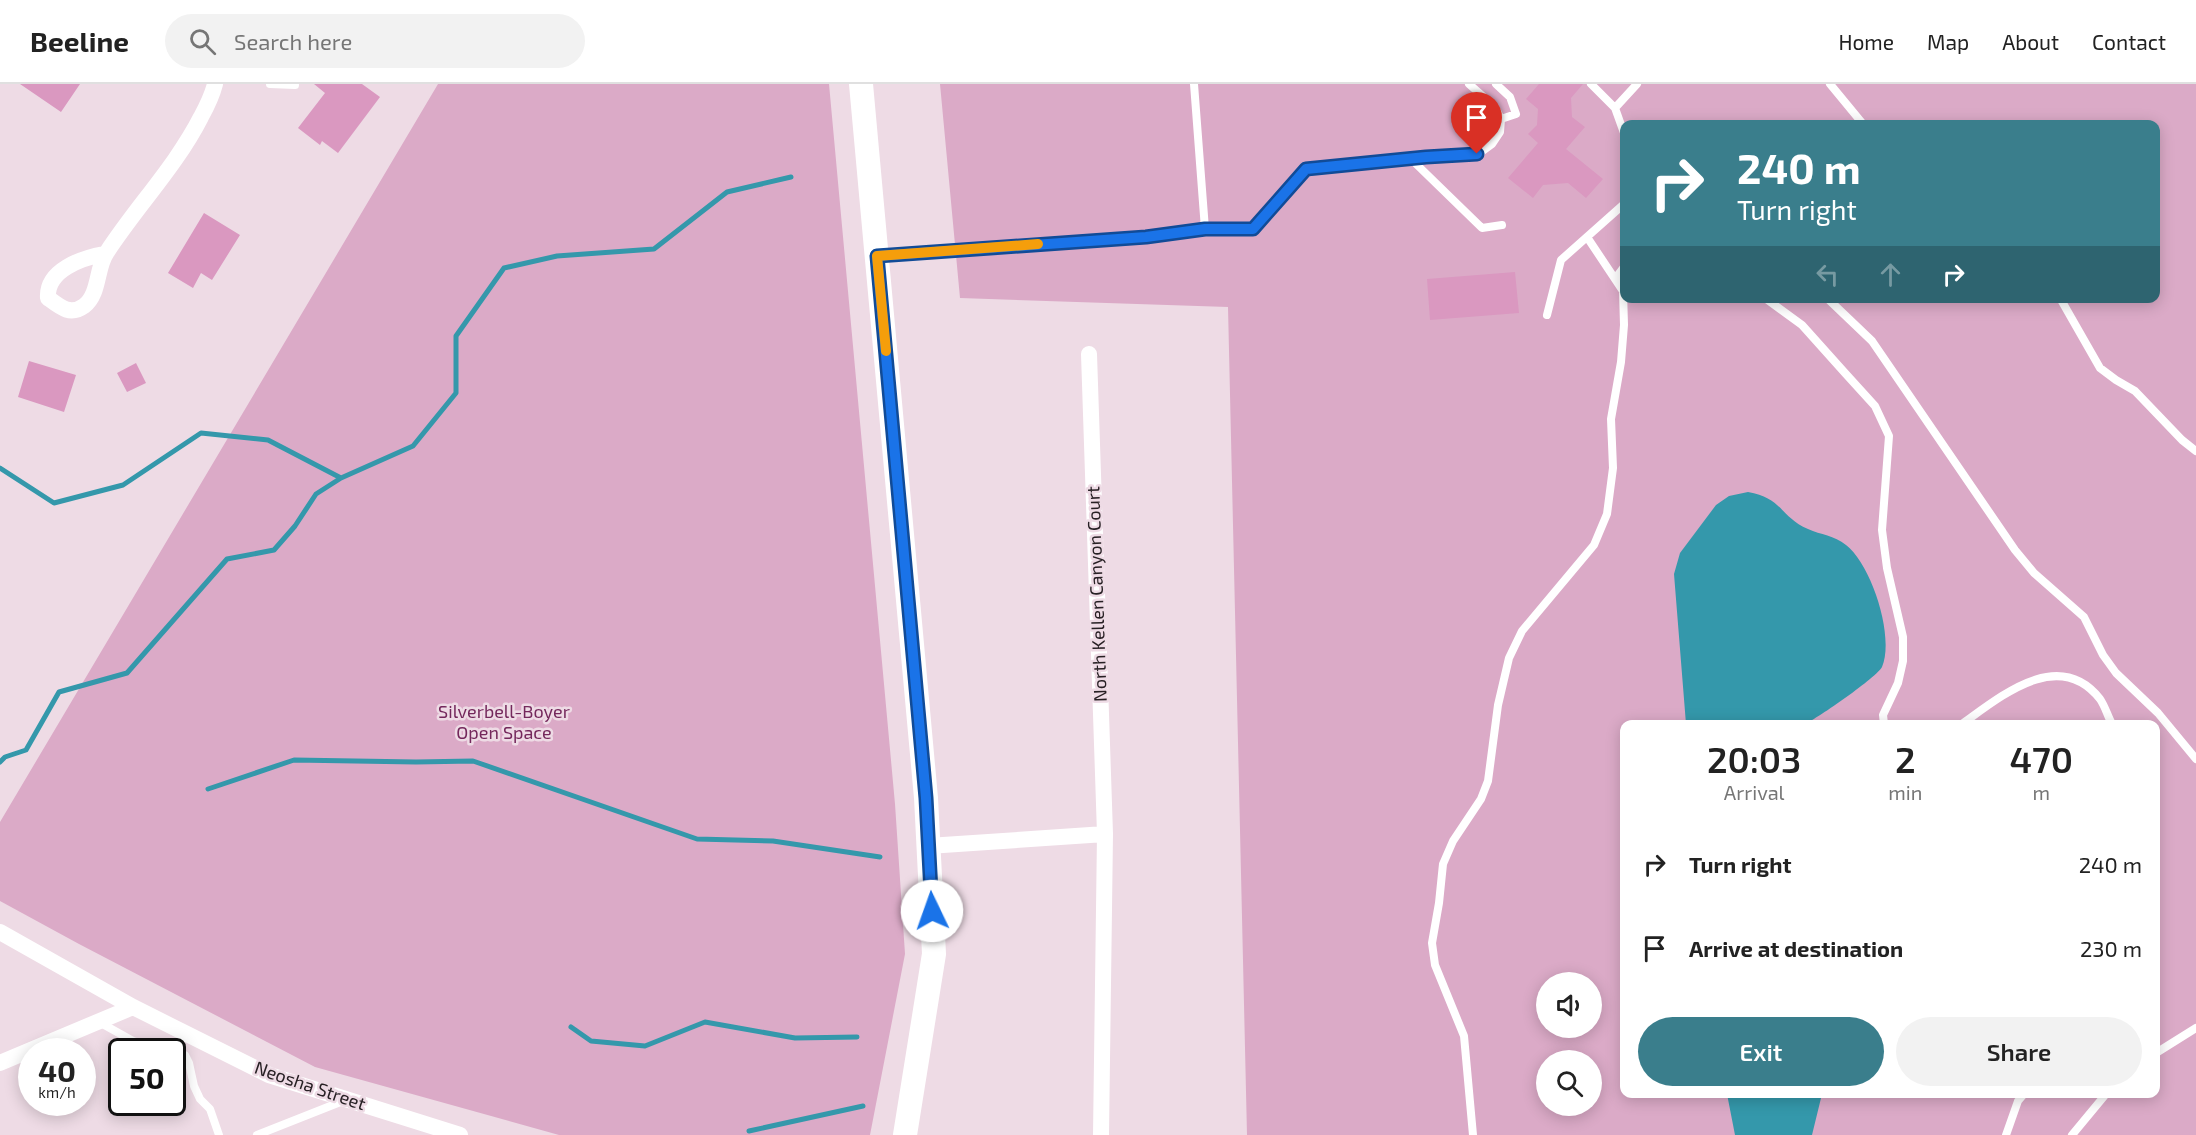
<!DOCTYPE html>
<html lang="en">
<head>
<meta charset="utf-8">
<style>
	body { margin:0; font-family:"Exo 2",sans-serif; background:#f2f2f2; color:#222; height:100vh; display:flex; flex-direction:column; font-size:22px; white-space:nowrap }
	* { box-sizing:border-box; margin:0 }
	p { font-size:20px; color:#767676 }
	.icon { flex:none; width:33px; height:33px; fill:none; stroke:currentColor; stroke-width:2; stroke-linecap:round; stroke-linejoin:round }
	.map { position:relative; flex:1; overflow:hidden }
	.side { position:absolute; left:1620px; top:636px; width:540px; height:378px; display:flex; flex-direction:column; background:#fff; border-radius:12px; box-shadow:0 3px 15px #0003 }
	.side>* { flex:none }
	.banner { position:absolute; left:1620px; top:36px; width:540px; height:183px; border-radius:12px; box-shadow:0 3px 15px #0003; background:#3a7e8c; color:#fff; overflow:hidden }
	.controls { position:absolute; left:1536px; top:888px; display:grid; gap:12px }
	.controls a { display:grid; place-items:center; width:66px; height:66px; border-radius:50%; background:#fff; box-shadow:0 3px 15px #0003; font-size:30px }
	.speed { position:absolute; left:18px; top:954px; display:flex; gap:12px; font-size:30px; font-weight:700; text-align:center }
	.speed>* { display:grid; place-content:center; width:78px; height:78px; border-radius:50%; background:#fff; box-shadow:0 3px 15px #0003; line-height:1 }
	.speed small { font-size:15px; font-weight:400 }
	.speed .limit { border:3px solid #111; border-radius:9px; background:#fff; color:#111 }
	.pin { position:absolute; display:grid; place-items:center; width:51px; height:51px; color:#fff; margin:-62px -26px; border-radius:50% 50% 50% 0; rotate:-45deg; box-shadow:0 0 6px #0007 }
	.pin .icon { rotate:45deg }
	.me { position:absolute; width:66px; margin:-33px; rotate:357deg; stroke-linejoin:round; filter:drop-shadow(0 0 4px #0008) }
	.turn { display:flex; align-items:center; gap:21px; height:126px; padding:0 18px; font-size:27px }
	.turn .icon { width:78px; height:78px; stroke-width:2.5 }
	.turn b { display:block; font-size:42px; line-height:51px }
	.lanes { display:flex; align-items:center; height:57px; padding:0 18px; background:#0003; justify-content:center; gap:30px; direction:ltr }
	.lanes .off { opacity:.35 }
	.eta { display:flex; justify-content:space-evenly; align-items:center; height:102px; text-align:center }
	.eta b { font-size:36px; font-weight:600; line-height:42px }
	.action { display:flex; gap:12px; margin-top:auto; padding:12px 18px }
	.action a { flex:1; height:69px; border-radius:36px; background:#3a7e8c; color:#fff; font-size:24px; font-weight:600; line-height:69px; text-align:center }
	.action a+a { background:#f2f2f2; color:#222 }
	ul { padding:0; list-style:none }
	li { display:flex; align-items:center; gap:18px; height:84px; padding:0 18px }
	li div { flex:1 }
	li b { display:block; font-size:22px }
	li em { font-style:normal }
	header { display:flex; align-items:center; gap:36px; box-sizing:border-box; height:84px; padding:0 30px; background:#fff; border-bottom:2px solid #e0e0e0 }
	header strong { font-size:28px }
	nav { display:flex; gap:33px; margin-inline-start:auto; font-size:21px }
	.search { width:420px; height:54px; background:#f2f2f2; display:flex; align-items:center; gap:15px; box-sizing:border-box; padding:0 21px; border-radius:33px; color:#767676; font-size:22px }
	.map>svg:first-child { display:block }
	.green { fill:#dbaac7; fill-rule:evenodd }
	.water { fill:#3498ab }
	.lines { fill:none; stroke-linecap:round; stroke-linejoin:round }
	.stream { stroke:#3498ab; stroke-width:5 }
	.building { fill:#da98c0 }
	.service { stroke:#fff; stroke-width:8 }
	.minor { stroke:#fff; stroke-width:16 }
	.secondary { stroke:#fff; stroke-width:24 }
	.route-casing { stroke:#114b97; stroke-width:15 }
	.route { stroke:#1a73e8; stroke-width:10 }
	.slow { stroke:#f59e0b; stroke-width:10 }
	.labels { text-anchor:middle; stroke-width:5; stroke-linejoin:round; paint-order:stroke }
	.street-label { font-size:18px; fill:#272024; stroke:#eedbe5 }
	.park-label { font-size:18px; fill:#74285c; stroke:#eedbe5 }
</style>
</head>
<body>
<header>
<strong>Beeline</strong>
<div class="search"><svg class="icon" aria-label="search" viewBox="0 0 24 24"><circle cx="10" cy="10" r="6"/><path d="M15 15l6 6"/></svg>Search here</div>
<nav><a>Home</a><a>Map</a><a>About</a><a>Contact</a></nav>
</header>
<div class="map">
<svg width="2196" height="1051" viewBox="0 0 2196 1051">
	<rect width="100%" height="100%" fill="#eedbe5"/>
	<!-- green -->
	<path class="green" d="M438,0H829L895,720L905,870L870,1051H559L315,983L79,860L0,817V738Z
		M940,0H2196V1051H1247L1228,223L960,214ZM1624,40H2156V214H1624ZM1624,640H2156V1010H1624ZM1546,898H1592V944H1546ZM1546,976H1592V1022H1546Z"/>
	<!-- water -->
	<path class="water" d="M1748,408C1783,414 1780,433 1808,445C1821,451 1834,451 1846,461C1871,480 1895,552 1882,583C1877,593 1818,634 1805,640C1798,643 1786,640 1778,640C1747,640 1717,641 1686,640L1674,490L1680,469L1716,421L1729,412Z
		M1727,1010H1822L1812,1051H1735Z"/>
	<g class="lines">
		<!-- stream -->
		<path class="stream" d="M0,384L54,419L123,401L201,349L268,356L341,394
			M0,678L5,673L26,666L59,608L127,589L227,475L274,466L295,442L316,410L341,394L413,362L456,309V252L504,184L557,172L654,165L727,108L791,93
			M208,705L294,676L416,678L473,677L697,755L773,757L880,773
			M571,943L591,957L645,962L705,938L795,954L857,953
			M749,1047L863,1022"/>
	</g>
	<!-- building -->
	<path class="building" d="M20,0H80L61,28Z
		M314,0H362L380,13L338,69L322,57L320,61L298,44L325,9Z
		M1539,0H1583L1571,14L1572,33L1585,43L1566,65L1603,95L1586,114L1568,99L1543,101L1533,114L1508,94L1538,59L1528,50L1537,41L1538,25L1526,15Z
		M204,129L240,151L212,196L201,189L193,204L168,189Z
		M1515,188L1519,229L1430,236L1427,195Z
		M29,277L76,291L64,328L18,313Z
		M136,279L146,299L127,308L117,289Z"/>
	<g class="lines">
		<!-- service -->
		<path class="service" d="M270,0L295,1
			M1194,0L1205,145
			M1496,0L1510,13L1516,30L1501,35
			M1591,0L1615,24L1624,49
			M1830,0L1863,40
			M1615,24L1637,0
			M1410,74L1482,144L1502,141
			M878,172L1146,152L1205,145H1253L1306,85L1426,73L1477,71L1492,60L1500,48L1501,35L1495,23L1469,0
			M1615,195L1624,183
			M1765,214L1802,241L1845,289L1875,322L1889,352L1882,446L1887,484L1903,553V577L1898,599L1883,631L1884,640
			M1827,214L1872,257L2015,466L2034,489L2084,533L2103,571L2116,589L2158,629L2196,675
			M2060,214L2100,284L2116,296L2135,307L2182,356L2196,367
			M1547,231L1561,176L1624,120
			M1962,640C2001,612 2059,563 2100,615C2105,622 2108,633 2112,640
			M99,938L133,957L185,971L189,979L194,1002L200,1015L210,1025L219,1051
			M2156,969L2196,944
			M257,1051L343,1017
			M1473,1051L1464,952L1435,881L1432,859L1439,819L1443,780L1453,757L1481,715L1488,697L1498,621L1509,574L1522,547L1594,461L1607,430L1613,384L1611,335L1621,278L1624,241L1623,207L1587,153
			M2006,1051L2018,1017L2024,1010
			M2072,1051L2106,1010"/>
		<!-- minor -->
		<path class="minor" d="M104,170C82,174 46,186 48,214C60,223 70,232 84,222C100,210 96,183 107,168C137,122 176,82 201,33C207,22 212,12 215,0
			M1089,270L1105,750L1101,1051
			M928,762L1105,750
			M0,848L133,923L269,991L460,1051
			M0,979L133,923"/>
		<!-- secondary -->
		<path class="secondary" d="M861,0L926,714L934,870L905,1051"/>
	</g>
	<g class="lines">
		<defs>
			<path id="route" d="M932,827L926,714L877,172L1146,153L1205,145H1253L1306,85L1426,73L1477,70"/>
		</defs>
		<!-- route casing -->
		<use href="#route" class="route-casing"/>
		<!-- route -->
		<use href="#route" class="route"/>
		<!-- slow -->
		<path class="slow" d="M886,267L877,172L1038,160"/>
	</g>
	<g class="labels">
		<!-- street labels -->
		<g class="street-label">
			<text transform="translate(1097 510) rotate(-92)" y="6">North Kellen Canyon Court</text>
			<text transform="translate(310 1002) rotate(19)" y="6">Neosha Street</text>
		</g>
		<!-- park labels -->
		<g class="park-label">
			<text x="504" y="634">Silverbell-Boyer<tspan x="504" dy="21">Open Space</tspan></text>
		</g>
	</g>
</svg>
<div class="controls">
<a><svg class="icon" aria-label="sound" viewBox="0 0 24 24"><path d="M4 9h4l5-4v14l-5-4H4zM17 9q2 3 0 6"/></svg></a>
<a><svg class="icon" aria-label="search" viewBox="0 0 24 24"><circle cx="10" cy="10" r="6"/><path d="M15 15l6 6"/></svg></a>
</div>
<div class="speed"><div>40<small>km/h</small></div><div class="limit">50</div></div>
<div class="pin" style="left:1477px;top:70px;background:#d93025"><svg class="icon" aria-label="arrive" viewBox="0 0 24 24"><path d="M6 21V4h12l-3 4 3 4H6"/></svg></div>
<svg class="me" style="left:932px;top:827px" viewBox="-20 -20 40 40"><circle r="19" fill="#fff"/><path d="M0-13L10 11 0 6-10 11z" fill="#1a73e8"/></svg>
<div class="banner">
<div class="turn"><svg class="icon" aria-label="right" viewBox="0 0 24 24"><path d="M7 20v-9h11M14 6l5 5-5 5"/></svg><div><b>240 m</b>Turn right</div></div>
<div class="lanes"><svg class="icon off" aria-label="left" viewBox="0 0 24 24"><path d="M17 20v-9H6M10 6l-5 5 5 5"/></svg><svg class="icon off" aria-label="ahead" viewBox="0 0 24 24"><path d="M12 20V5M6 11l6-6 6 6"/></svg><svg class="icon" aria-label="right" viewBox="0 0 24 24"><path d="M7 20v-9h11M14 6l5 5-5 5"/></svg></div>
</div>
<section class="side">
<div class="eta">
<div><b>20:03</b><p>Arrival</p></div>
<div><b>2</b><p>min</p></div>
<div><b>470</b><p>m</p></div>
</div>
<ul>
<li><svg class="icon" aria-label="right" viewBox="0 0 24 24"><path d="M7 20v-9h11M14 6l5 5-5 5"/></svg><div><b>Turn right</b></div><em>240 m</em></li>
<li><svg class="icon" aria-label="arrive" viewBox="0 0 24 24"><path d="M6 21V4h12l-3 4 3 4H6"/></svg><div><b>Arrive at destination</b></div><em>230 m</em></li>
</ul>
<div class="action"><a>Exit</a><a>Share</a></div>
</section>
</div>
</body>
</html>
